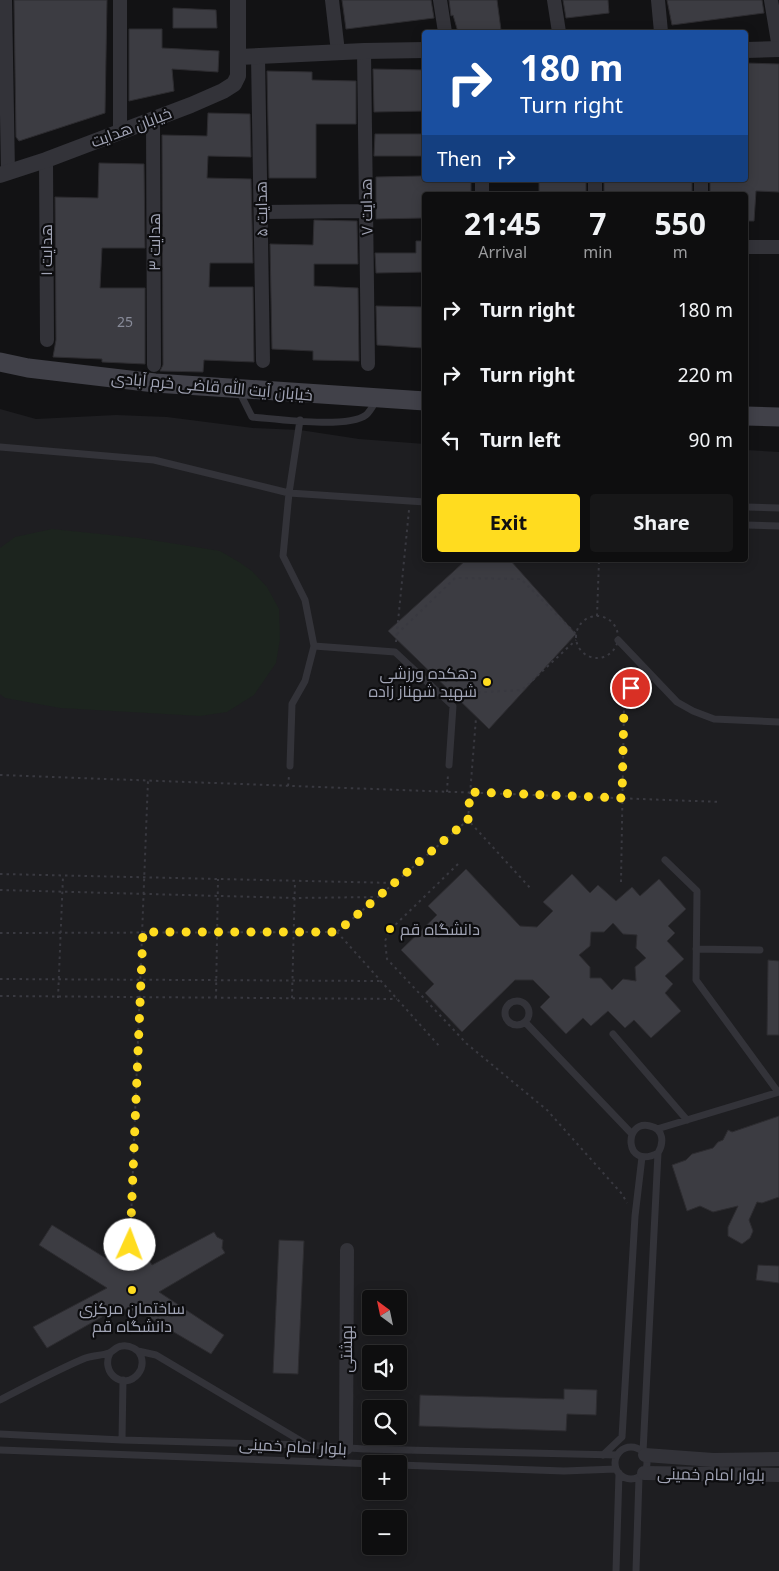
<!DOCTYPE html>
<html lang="en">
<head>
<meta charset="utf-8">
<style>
	body { margin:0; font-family:"Noto Sans",Cairo,sans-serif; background:#171718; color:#f1f3f6; height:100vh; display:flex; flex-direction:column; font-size:19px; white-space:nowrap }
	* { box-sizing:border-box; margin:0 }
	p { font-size:16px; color:#9b9c9e }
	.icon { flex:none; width:28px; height:28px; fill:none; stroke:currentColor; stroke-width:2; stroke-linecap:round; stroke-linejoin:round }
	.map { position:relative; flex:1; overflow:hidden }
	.sheet { position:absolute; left:422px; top:192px; width:326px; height:370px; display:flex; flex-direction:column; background:#0e0e0f; border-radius:5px; box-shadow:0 2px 12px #0003,0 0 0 1px #2e2e2f }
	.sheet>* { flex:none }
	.top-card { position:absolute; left:422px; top:30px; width:326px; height:152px; border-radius:5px; box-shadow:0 2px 12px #0003,0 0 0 1px #2e2e2f; background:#1a4fa0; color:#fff; overflow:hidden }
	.needle { width:32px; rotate:327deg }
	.controls { position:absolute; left:362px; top:1290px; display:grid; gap:10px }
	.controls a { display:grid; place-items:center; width:45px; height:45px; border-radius:5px; background:#0e0e0f; box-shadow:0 2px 12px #0003,0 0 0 1px #2e2e2f; font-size:25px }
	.pin { position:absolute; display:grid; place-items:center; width:42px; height:42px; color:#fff; margin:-21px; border:2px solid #fff; border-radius:50%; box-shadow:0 1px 5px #0007 }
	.me { position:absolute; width:55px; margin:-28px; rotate:2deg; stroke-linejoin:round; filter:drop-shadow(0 0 4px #0008) }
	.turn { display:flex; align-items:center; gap:18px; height:105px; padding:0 15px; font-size:22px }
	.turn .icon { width:65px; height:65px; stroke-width:2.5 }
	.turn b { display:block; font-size:35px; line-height:42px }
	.then { display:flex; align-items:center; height:48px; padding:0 15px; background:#0003; gap:10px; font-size:19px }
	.eta { display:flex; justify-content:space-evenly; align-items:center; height:85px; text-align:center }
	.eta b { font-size:30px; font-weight:700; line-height:35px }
	.button { display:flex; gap:10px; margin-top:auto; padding:10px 15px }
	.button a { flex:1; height:58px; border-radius:5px; background:#ffdc1f; color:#111; font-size:20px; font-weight:700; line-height:58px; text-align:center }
	.button a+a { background:#171718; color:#f1f3f6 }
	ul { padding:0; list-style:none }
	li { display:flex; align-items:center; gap:15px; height:65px; padding:0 15px }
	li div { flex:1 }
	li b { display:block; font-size:19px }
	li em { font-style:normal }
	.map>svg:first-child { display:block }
	.built { fill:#1e1e21; fill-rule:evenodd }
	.green { fill:#1c241e }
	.building { fill:#3c3c42; stroke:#2d2c30; fill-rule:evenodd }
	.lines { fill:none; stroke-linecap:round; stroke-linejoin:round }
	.path { stroke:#393940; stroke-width:2; stroke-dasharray:2.5 4; stroke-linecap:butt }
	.service { stroke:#333339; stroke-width:7 }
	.minor { stroke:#333339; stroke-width:14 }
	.tertiary { stroke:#333339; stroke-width:16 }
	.secondary { stroke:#414149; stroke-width:19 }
	.route { stroke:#ffdc1f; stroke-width:9; stroke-dasharray:0 16.2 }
	.poi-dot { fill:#ffdc1f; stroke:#0d0d0f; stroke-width:2 }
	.labels { text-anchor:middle; stroke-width:4.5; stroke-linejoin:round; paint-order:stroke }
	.number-label { font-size:14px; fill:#888b99 }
	.street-label { font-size:16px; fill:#a2a5b6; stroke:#0d0d0f }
	.poi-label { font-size:16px; fill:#a2a5b6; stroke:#0d0d0f; text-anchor:end }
</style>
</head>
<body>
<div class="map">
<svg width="779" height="1571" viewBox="0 0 779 1571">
	<rect width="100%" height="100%" fill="#121214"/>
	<!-- built -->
	<path class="built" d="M0,409L36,419L116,415L167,417L253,428L300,430L359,439L425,444V560H746V450L779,452V1571H0ZM371,1299H399V1326H371ZM371,1354H399V1381H371ZM371,1409H399V1436H371ZM371,1464H399V1491H371ZM371,1519H399V1546H371Z"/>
	<!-- green -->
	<path class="green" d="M52,529L139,538L220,551L239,562L252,571L267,587L279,609L280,639L276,663L254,695L227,712L200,716L60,708L5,698L0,694V548L15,537Z"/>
	<!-- building -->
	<path class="building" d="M14,0H107L105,113L19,141L16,137Z
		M342,0H431L434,18L346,29Z
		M449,0H497L501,30L458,32L453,15L451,16Z
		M563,0H608L609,13L566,18Z
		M667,0H762L764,13L672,25Z
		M173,8L216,10L217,28H173Z
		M129,29H162V48L219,51L218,72L172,69L174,91L129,101Z
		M746,63L779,64V192L756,191L754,221H746V194L710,192V180H746Z
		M373,69L425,70V111L374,112Z
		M267,71L312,72V80L356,81V124H316V178H269Z
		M208,113L250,114L251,157L208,156L207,178L251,179L253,263H210L209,287H253L254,362L204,360L203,372L160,371L163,365L162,135L207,136Z
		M375,134H423V156H374Z
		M99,163L144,164L145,248H102L100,288H145V364L102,362V359L53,357L56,340L55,197L98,198Z
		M421,176L425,177V180H471V195H425V198H423V218L376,219V177Z
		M539,180H586V194L539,195Z
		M604,180H692V195H604Z
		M314,220L357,221L358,264H314V286L358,288L359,361L313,360V351L272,349L270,244L313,245Z
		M416,241H425V272L376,273L375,253H416Z
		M376,306L425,307L423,348L377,345Z
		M466,560H510L576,634L489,729L388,631Z
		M466,869L520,926L537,927L553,911L543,902L572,874L590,893L598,885L616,901L632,887L640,896L659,879L686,909L668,926L675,933L667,941L684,959L665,976L673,984L665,993L681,1011L651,1038L634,1020L625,1028L608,1011L591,1026L583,1018L566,1034L540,1007L550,997L533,980H515L462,1032L425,993L434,984L401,950L437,915L428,906ZM613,923L623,934L637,935L636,948L646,958L635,967L636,981L623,979L612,990L601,978H590V967L579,955L590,946L591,932H604Z
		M768,960L779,961V1035H767Z
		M779,1116V1197L762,1203L757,1202L749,1220L753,1231L750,1238L742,1244L728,1236V1227L738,1206L713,1212L700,1206L687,1211L672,1165L686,1160L692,1154L713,1148L718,1142L723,1140L728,1130L732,1132Z
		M52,1225L112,1262L117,1258L149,1260L152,1265L214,1232L217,1237L223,1240L222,1248L225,1253L159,1292L224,1335L211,1354L138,1311L116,1309L47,1348L33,1327L107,1288L39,1245Z
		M279,1240L304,1241L298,1374L273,1373Z
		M758,1265L779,1266V1283L756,1280Z
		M564,1389L597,1390L596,1415L567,1414L566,1431L419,1426L420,1395L564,1399Z"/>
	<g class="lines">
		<!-- path -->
		<path class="path" d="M597,616L599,560
			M576 637a21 21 0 1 1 42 0a21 21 0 1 1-42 0Z
			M397,634L455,578L521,579L576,634
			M396,642L409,510
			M461,699L467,693L522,690L576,640
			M0,775L721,802
			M288,786L289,776
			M447,792L448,774
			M468,820L476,718
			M458,864L390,930L385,941L387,959L467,1044L547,1110L622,1194L627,1203
			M0,874L394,883
			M621,882L624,706C626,693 631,686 643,681
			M0,890L295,898L377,897
			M337,932L441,1048
			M0,933L337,932L468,820L532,890
			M0,979L381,981
			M0,996L397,999
			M58,998L63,876
			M216,998L218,879
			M292,998L295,881
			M130,1245L148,780"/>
		<!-- service -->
		<path class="service" d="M239,391L252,417C277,419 347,429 366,415C370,412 374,404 377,399
			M0,447L154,460L289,493L425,502
			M746,507L779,508
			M746,525L779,526
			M618,640L677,702L693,711L714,719L779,722
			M314,646L395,652L453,706L449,765
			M290,766L292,704L305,681L314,646L305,600L283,556L289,493L300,420
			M665,860L697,891L696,980L778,1092
			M696,949L760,950
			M505 1013a12 12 0 1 1 24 0a12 12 0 1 1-24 0Z
			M525,1022L632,1134
			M613,1034L687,1120
			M657,1129L779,1092
			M138,1351L156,1355L306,1444
			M0,1400C27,1386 55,1371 83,1359C91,1355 101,1356 109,1353C114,1351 116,1346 122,1346C130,1345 138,1349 141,1356C143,1362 142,1369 138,1374C124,1391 100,1373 110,1353
			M0,1434L122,1440L306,1445L364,1449L617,1455
			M122,1440L123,1380
			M615 1463a16 16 0 1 1 32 0a16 16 0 1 1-32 0Z
			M0,1450L375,1464
			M643,1452L658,1153C664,1143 664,1129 650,1126C623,1119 624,1171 658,1153
			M603,1455L622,1437L635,1216L642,1157
			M399,1465L564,1471L616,1469
			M616,1571L619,1473
			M636,1571L639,1477"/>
		<!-- minor -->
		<path class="minor" d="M5,0L8,172
			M120,0V132
			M332,0L338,52
			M440,0L445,32
			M554,0L559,32
			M658,0L661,32
			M771,0L779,48
			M364,51L368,364
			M258,56L263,361
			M153,119L154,365
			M46,160L47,340
			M482,180V195
			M595,180V195
			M701,180V195
			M261,212L366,211
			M746,247H779
			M346,1448L347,1250
			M645,1455L713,1460L779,1459
			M644,1473L779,1475"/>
		<!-- tertiary -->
		<path class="tertiary" d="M746,50L779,49
			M238,57L364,51L425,50
			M0,175L46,160L191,105L223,91L234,84L238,76V0"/>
		<!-- secondary -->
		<path class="secondary" d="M0,362L28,368L155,383L425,401
			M746,416L779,417"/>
	</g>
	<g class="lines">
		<!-- route -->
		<path class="route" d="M130,1245L143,932H337L468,820L470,792L622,798L624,706L627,693L631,688"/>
	</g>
	<!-- markers -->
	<g class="poi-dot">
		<circle cx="487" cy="682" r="5"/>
		<circle cx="390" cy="929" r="5"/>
		<circle cx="132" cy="1290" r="5"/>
	</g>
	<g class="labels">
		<!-- number labels -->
		<g class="number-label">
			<text x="125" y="327">25</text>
		</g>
		<!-- street labels -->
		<g class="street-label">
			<text transform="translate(131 127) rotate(-21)" y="6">خیابان هدایت</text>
			<text transform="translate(366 207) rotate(-91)" y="6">هدایت ۷</text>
			<text transform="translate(261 209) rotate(-91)" y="6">هدایت ۵</text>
			<text transform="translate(154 242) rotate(-90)" y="6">هدایت ۳</text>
			<text transform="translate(46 250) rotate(-90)" y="6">هدایت ۱</text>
			<text transform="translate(212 386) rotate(5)" y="6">خیابان آیت الله قاضی خرم آبادی</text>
			<text transform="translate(346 1349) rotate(-90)" y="6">بهشتی</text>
			<text transform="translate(293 1446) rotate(3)" y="6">بلوار امام خمینی</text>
			<text transform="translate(711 1474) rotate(1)" y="6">بلوار امام خمینی</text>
		</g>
		<!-- poi labels -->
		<g class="poi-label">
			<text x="477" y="679">دهکده ورزشی<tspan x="477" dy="18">شهید شهناز زاده</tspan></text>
			<text x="400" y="935" text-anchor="start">دانشگاه قم</text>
			<text x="132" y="1314" text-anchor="middle">ساختمان مرکزی<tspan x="132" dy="18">دانشگاه قم</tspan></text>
		</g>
	</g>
</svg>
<div class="controls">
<a><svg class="needle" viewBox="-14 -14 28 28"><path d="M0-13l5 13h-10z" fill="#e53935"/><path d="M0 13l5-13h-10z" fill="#9b9c9e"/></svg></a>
<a><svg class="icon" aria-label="sound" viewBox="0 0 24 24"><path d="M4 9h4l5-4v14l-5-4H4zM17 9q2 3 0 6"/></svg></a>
<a><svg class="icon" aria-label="search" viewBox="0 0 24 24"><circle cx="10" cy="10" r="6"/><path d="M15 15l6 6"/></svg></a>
<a>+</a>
<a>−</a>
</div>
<div class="pin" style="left:631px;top:688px;background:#d93025"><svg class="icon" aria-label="arrive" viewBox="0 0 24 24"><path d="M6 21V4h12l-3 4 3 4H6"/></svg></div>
<svg class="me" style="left:130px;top:1245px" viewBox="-20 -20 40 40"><circle r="19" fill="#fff"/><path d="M0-13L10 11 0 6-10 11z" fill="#ffdc1f"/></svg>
<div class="top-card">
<div class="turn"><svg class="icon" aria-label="right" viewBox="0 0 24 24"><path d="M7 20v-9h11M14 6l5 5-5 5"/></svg><div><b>180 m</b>Turn right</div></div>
<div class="then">Then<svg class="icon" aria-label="right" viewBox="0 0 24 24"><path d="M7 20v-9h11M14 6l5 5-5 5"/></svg></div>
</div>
<section class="sheet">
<div class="eta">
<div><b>21:45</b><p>Arrival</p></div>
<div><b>7</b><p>min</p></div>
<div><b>550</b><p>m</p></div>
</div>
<ul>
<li><svg class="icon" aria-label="right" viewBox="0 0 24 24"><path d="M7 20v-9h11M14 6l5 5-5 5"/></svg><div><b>Turn right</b></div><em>180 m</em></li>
<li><svg class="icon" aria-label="right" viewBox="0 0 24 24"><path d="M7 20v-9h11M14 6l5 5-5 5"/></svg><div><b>Turn right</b></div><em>220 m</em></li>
<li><svg class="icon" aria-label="left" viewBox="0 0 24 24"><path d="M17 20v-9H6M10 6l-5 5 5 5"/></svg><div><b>Turn left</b></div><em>90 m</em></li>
</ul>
<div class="button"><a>Exit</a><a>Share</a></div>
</section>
</div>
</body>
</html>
